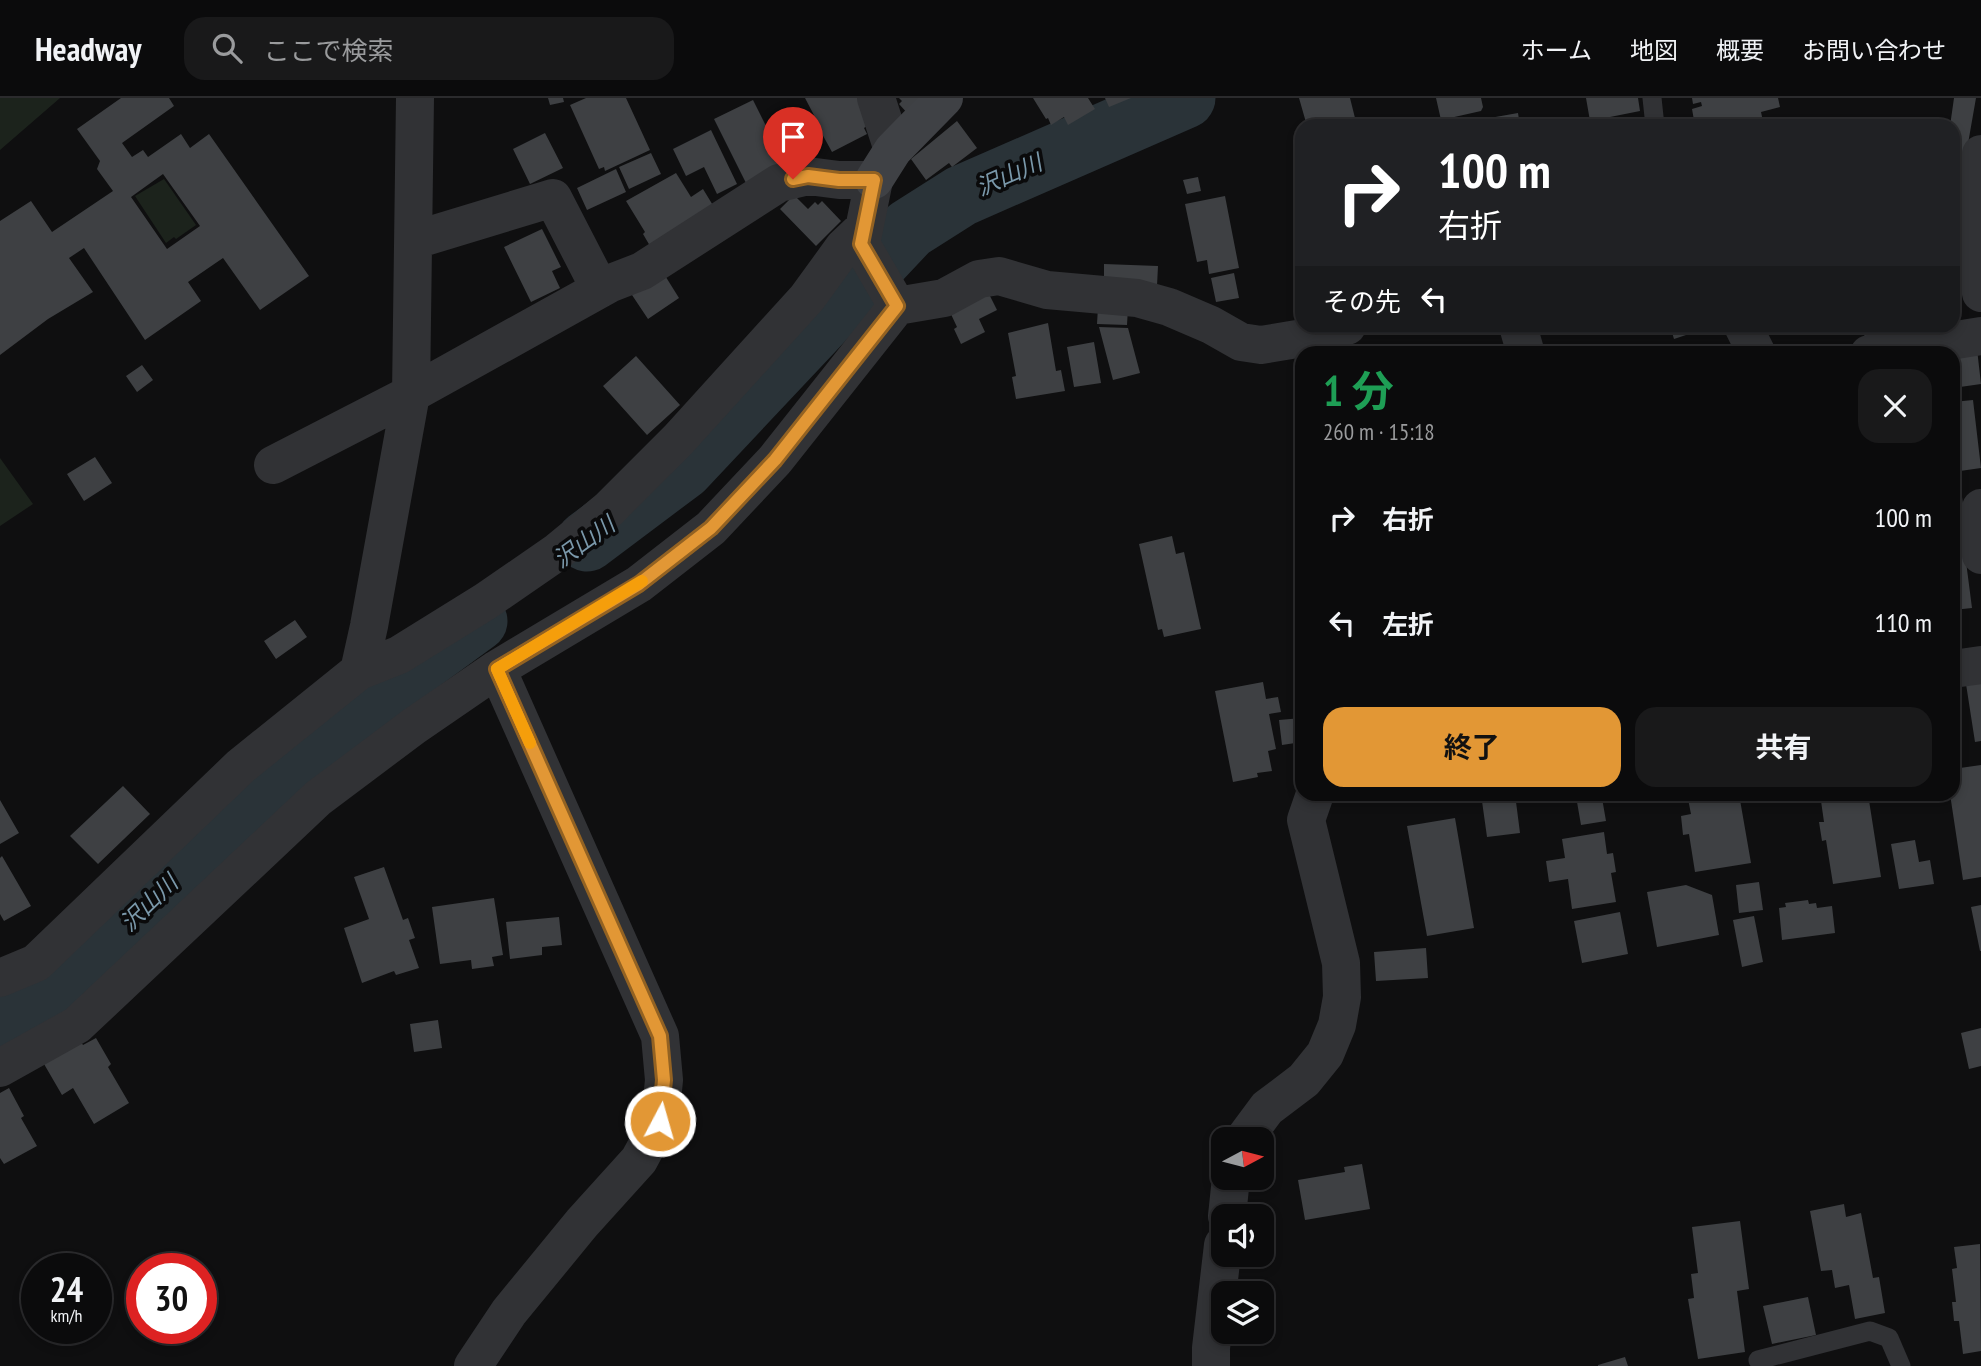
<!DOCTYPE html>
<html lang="ja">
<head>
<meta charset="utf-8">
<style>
	body { margin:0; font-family:"PT Sans Narrow","Noto Sans JP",sans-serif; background:#19191a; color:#f1f3f6; height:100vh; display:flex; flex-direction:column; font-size:26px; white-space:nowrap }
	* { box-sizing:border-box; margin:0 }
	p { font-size:23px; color:#9a9b9d }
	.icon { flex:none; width:38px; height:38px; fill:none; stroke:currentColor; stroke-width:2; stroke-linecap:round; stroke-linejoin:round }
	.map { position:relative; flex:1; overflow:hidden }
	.details { position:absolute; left:1295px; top:248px; width:665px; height:455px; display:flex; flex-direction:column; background:#0b0b0c; border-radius:21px; box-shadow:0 4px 10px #0003,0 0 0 2px #2b2b2d }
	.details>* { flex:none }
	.guide { position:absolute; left:1295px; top:21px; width:665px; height:214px; border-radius:21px; box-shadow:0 4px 10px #0003,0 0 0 2px #2b2b2d; background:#202124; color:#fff; overflow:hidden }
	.needle { width:46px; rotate:83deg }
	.controls { position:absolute; left:1211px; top:1029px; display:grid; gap:14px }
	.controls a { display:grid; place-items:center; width:63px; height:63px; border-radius:14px; background:#0b0b0c; box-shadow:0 4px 10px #0003,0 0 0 2px #2b2b2d; font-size:35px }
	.speed { position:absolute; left:21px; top:1155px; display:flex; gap:14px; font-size:35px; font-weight:700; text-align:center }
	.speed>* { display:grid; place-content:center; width:91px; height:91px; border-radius:50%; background:#0b0b0c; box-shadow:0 4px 10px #0003,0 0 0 2px #2b2b2d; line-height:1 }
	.speed small { font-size:18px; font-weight:400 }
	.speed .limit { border:10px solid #d22; background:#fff; color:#111 }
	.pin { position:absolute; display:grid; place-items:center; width:60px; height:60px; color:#fff; margin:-72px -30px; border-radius:50% 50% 50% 0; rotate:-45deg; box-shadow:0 0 7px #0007 }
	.pin .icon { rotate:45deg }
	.me { position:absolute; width:77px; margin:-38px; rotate:6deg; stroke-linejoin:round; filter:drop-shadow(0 0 5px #0008) }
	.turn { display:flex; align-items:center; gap:24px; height:147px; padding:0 28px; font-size:32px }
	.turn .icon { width:91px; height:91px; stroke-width:2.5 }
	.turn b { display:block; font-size:49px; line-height:60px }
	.then { display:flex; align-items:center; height:66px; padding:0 28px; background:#0003; gap:14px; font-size:26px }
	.round { display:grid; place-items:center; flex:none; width:74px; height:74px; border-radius:21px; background:#19191a }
	.headline { display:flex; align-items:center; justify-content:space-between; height:119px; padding:0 28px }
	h1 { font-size:42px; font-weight:700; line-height:52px; color:#1e9e55 }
	.button { display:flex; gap:14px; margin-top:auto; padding:14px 28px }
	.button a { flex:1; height:80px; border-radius:21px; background:#e29735; color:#111; font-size:28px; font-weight:700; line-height:80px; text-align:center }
	.button a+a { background:#19191a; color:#f1f3f6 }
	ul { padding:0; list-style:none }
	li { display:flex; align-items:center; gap:21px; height:105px; padding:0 28px }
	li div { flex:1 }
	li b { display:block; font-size:26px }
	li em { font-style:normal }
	header { display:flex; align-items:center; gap:42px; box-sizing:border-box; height:98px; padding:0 35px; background:#0b0b0c; border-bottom:2px solid #2b2b2d }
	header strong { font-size:33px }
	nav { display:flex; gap:38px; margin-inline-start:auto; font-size:24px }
	.search { width:490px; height:63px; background:#19191a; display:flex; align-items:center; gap:18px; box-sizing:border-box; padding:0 24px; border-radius:21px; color:#9a9b9d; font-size:26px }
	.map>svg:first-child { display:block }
	.green { fill:#1c231c }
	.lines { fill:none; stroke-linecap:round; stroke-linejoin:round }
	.river { stroke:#2a3338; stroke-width:61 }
	.building { fill:#3e4043; fill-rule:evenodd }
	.service { stroke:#313235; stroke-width:19 }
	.minor { stroke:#313235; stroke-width:38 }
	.secondary { stroke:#3f4145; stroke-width:38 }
	.route-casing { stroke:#936222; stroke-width:18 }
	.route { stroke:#e29735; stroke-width:12 }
	.slow { stroke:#f59e0b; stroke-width:12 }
	.labels { text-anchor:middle; stroke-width:7; stroke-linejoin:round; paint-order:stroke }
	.water-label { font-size:23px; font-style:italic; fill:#7a98aa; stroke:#0a0a0b }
</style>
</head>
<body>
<header>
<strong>Headway</strong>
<div class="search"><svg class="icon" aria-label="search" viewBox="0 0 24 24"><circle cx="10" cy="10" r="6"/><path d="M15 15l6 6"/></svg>ここで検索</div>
<nav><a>ホーム</a><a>地図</a><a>概要</a><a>お問い合わせ</a></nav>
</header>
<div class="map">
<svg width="1981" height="1268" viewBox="0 0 1981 1268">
	<rect width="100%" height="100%" fill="#0f0f10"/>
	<!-- green -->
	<path class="green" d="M0,0H60L0,52Z
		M164,81L196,127L176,141L174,139L166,145L135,98Z
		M0,360L33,406L0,428Z"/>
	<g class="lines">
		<!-- river -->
		<path class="river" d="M587,443L683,371L909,131L961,98L1185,0
			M0,924L57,893L187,766L287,672L380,594L477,523"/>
	</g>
	<!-- building -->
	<path class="building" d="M121,0H169L174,8L122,45L132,59L143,52L148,59L181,36L190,50L209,36L309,178L260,212L223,160L188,184L201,203L145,242L84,150L69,160L93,194L48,221L0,257V123L31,103L52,134L113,93L97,71L100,63L77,31ZM163,76L200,128L167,151L131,99Z
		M548,0H563L564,4L550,7Z
		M586,0H626L650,52L605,73L604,69L599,71L570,7Z
		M805,0H861L871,25L864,30L867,36L832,54L821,34L818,36L812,24L816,21Z
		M899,0H925L909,17L899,6L902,3Z
		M1033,0H1088L1095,11L1068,27L1064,19L1051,27L1048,20L1046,21Z
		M1105,0H1131L1109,9Z
		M1299,0H1350L1357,28H1307Z
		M1436,0H1481L1483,9L1481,13L1441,22Z
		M1586,0H1638L1640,13L1590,23Z
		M1692,0H1778L1780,9L1761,14L1764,28H1695L1692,11L1702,8L1701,4L1693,6Z
		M1954,0H1976L1966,57L1953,54V28H1950Z
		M753,2L785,66L746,85L714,21Z
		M1518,15L1520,28H1485L1484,21Z
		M957,23L977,50L952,69L949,65L926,82L911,61Z
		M711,32L737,86L717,96L704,69L686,78L673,51Z
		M545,35L563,70L530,86L513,51Z
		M651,55L661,76L629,91L619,69Z
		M616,71L626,94L587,112L577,90Z
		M676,75L691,99L703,91L714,109L650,148L643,136L645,134L626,103Z
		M1198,79L1201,93L1187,96L1183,82Z
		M794,97L808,111L815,104L818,107L822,103L841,123L816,148L780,111Z
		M1225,98L1239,170L1209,176L1207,162L1197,164L1185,106Z
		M542,131L561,169L552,173L560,190L531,204L504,149Z
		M1104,166L1158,168L1157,188L1104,185Z
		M1234,175L1239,200L1216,204L1211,180Z
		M664,176L679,200L648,221L632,197Z
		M987,192L997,212L979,221L985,234L961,246L954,231L957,229L949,212Z
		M1098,209L1128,210L1127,227L1097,226Z
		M1048,225L1056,273L1061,272L1065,293L1016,301L1012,279L1016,278L1008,235Z
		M1670,228H1713L1674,241Z
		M1863,228H1893L1894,237L1865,241Z
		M1099,229L1128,230L1140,275L1113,282Z
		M1094,244L1101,285L1074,289L1067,249Z
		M1977,251L1981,286L1953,290V254Z
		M636,258L680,307L647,337L603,288Z
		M142,267L153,282L137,294L126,278Z
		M1973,302L1981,370L1953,374V304Z
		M95,359L112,385L84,403L67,376Z
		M1961,390L1965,425H1961L1972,510L1953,512V391Z
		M1172,438L1176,456L1184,454L1201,531L1164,539L1162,531L1158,532L1139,446Z
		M295,522L307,539L276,561L264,543Z
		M1263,584L1266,601L1278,599L1281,614L1269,616L1276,651L1268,653L1272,673L1257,675L1258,679L1233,684L1215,593Z
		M1981,584V643L1975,644L1966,586Z
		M1302,620V644L1282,647L1279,622Z
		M1953,627H1956L1960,651L1953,652Z
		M1981,667V779L1963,782L1950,696H1953V671Z
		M123,688L150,716L98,766L70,738Z
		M1481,696H1515L1520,735L1487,739Z
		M1563,696H1585V697L1565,703Z
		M1687,696H1739L1751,765L1695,774L1689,736L1683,737L1681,718L1691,716Z
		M1868,696L1881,779L1833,786L1826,742L1822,743L1819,724H1824L1821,703Z
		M1903,696H1930L1931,701L1905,705Z
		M1602,700L1606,723L1581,727L1577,704Z
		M0,702L19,735L0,746Z
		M1455,720L1474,830L1427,838L1407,728Z
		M1604,734L1607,756L1613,755L1616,774L1611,775L1616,804L1572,811L1568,781L1549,784L1546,763L1565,760L1562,741Z
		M1915,742L1919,764L1930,762L1934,786L1899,791L1891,746Z
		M2,758L31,808L4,823L0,816V760Z
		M384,769L403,822L408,820L415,840L409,842L419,870L396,877L394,873L362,885L344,830L369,821L354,779Z
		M1759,784L1763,812L1739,815L1736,787Z
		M1686,787L1712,797L1719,837L1657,849L1647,794Z
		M494,800L503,857L492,859L494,868L472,871L471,862L440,866L432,809Z
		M1808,802L1809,806L1816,805L1817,810L1832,808L1835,835L1782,842L1779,810L1786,809L1785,805Z
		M1981,807V853H1980L1971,809Z
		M1620,814L1628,856L1582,865L1574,823Z
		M1754,818L1763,864L1742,869L1733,822Z
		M559,819L562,847L542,849V857L510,861L506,824Z
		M1426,850L1428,880L1376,883L1374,854Z
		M438,922L442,950L414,954L410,926Z
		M1981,930V968L1969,971L1961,935Z
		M96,940L111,966L108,969L129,1005L94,1026L73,990L62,997L44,966L81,944L83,947Z
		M9,990L24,1018L21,1020L37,1048L4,1066L0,1060V995Z
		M1362,1066L1370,1111L1305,1122L1298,1082L1345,1074L1344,1069Z
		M1844,1106L1846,1119L1861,1115L1873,1180L1879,1179L1885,1215L1855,1221L1849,1187L1835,1190L1832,1172L1821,1173L1810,1113Z
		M1740,1123L1749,1191L1737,1193L1745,1254L1698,1261L1688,1201L1694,1200L1691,1176L1698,1175L1692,1129Z
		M1980,1146L1981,1253L1963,1256L1959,1223H1954L1952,1204H1956L1952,1171L1957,1170L1954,1149Z
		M1808,1199L1816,1237L1772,1246L1763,1208Z
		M1625,1259L1628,1268H1598V1267Z"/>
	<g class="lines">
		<!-- service -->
		<path class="service" d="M1652,0L1655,28
			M1758,1262L1870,1233L1889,1240L1901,1268"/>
		<!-- minor -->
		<path class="minor" d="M876,0L893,52
			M1981,56L1969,119L1981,195
			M415,142L553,100L600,191
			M1518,228L1526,256
			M1743,228L1757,256
			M1869,256L1981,238
			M273,367L411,296L611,185L642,173L779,85L808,78L839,82H874L861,146L897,208
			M1981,410L1977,422L1981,457
			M1953,571L1981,567
			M359,573L369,528L411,296L415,0
			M0,880L36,865L241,668L359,573L399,557L486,503L557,454L609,411L678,342L807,200L844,149L863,131
			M0,970L77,927L318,700L414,628L497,571L639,486L711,430L775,362L897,208L944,200L979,181L999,178L1047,192L1137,200L1169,209L1211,227L1241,244L1261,247L1303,240L1347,228
			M1244,1041L1267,1010L1304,982L1325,956L1337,927L1342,899L1341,865L1306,722L1315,696
			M1227,1118L1231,1080
			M473,1268L509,1214L582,1125L639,1062L660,1023L664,982L660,938L497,571
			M1211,1268V1250L1223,1147"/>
		<!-- secondary -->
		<path class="secondary" d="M874,82L893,52L944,0"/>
	</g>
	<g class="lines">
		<defs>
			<path id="route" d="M660,1023L664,982L660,938L497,571L639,486L711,430L775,362L897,208L861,146L874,82H839L808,78L793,81"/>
		</defs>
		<!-- route casing -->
		<use href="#route" class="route-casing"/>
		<!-- route -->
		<use href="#route" class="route"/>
		<!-- slow -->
		<path class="slow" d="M530,645L497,571L642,483"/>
	</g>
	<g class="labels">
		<!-- water labels -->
		<g class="water-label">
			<text transform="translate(1009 77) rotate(-24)" y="8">沢山川</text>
			<text transform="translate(584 444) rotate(-36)" y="8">沢山川</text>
			<text transform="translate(149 805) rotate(-44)" y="8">沢山川</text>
		</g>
	</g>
</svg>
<div class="controls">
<a><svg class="needle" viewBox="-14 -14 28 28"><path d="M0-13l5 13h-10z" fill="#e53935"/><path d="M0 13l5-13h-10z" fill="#9a9b9d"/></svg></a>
<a><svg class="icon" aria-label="sound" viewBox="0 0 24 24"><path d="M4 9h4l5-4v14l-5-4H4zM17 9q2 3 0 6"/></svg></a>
<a><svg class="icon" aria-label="layers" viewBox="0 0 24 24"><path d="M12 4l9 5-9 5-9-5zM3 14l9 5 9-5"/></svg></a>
</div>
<div class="speed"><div>24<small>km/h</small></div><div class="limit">30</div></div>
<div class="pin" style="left:793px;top:81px;background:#d93025"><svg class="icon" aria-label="arrive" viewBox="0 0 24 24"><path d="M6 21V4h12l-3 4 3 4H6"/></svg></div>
<svg class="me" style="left:660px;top:1023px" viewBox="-20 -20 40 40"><circle r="17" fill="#e29735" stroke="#fff" stroke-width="3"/><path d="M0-11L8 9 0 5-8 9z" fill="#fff"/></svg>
<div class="guide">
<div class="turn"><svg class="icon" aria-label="right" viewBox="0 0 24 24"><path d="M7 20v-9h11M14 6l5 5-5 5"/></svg><div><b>100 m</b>右折</div></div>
<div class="then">その先<svg class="icon" aria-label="left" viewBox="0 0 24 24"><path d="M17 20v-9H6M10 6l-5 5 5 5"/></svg></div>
</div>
<section class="details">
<div class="headline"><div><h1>1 分</h1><p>260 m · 15:18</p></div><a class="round"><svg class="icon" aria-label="close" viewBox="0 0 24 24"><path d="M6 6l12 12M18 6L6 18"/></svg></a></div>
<ul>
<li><svg class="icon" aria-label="right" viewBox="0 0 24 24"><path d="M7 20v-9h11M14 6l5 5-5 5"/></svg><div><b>右折</b></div><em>100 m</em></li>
<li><svg class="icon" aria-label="left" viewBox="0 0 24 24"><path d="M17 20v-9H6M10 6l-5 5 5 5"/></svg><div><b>左折</b></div><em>110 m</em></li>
</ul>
<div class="button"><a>終了</a><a>共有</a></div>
</section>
</div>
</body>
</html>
